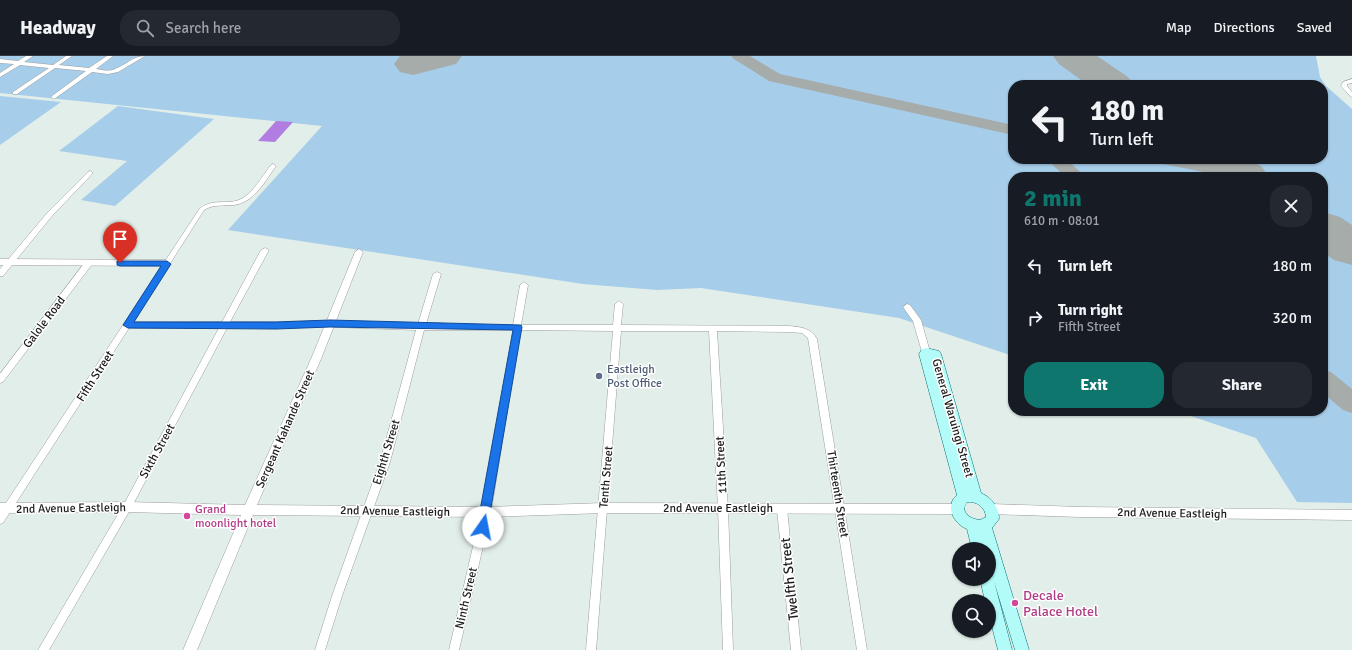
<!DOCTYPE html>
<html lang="en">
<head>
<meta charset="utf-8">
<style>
	body { margin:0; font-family:Signika,sans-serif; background:#242831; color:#f1f3f6; height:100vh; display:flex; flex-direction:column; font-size:15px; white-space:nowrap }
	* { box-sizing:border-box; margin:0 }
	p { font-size:13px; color:#9ea1a6 }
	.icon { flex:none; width:22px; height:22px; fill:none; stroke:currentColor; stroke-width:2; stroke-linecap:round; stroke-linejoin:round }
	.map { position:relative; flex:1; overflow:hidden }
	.side { position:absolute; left:1008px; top:116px; width:320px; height:244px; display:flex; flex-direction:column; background:#171b24; border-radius:16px; box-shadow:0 1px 3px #0004 }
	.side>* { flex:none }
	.banner { position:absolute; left:1008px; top:24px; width:320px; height:84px; border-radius:16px; box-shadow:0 1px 3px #0004; background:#171b24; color:#f1f3f6; overflow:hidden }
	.fabs { position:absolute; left:952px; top:486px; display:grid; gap:8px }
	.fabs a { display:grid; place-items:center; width:44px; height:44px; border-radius:50%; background:#171b24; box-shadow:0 1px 3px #0004; font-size:20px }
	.pin { position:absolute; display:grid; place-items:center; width:34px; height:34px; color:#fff; margin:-41px -17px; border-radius:50% 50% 50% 0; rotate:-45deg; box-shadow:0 0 4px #0007 }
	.pin .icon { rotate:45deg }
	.me { position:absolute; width:44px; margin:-22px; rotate:12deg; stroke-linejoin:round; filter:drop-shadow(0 0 3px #0008) }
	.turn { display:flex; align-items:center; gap:14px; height:84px; padding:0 16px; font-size:18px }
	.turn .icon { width:52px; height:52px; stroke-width:2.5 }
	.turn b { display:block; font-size:28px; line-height:34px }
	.round { display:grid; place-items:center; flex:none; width:42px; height:42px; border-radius:16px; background:#242831 }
	.overview { display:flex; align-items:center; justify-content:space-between; height:68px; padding:0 16px }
	h1 { font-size:24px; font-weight:700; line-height:30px; color:#0f766e }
	.cta { display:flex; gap:8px; margin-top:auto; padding:8px 16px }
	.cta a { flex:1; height:46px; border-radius:16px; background:#0f766e; color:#fff; font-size:16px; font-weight:700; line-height:46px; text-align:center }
	.cta a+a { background:#242831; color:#f1f3f6 }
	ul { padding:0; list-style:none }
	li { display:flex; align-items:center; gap:12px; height:52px; padding:0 16px }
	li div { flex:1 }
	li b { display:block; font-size:15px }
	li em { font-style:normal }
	header { display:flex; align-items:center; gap:24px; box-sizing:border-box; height:56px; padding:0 20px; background:#171b24; border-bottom:1px solid #363941 }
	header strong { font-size:19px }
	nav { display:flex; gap:22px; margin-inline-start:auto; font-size:14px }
	.search { width:280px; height:36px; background:#242831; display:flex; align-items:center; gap:10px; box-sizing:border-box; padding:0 14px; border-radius:16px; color:#9ea1a6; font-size:15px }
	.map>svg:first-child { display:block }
	.grass { fill:#a6cdea; fill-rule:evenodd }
	.pitch { fill:#b27de0 }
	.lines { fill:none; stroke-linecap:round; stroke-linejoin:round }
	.taxiway { fill:#a6acaa; fill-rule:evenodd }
	.runway { fill:#a6acaa; fill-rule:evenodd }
	.minor-casing { stroke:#9d9d9d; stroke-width:1 }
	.tertiary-casing { stroke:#9d9d9d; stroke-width:1 }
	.secondary-casing { stroke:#027275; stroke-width:1 }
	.minor { fill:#fff; fill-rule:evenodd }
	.tertiary { fill:#fff; fill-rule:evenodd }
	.secondary { fill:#b3fbf9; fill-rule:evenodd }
	.route { fill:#1a73e8; stroke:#114b97 }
	.service-dot { fill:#5c6f8a; stroke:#fff; stroke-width:1.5 }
	.hotel-dot { fill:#d1479c; stroke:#fff; stroke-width:1.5 }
	.labels { text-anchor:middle; stroke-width:3; stroke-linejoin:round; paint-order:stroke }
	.street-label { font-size:12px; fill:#1c1c1c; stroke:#fff }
	.service-label { font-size:12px; fill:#4e5e75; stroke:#fff; text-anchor:start }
	.hotel-label { font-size:12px; fill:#b23c85; stroke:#fff; text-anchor:start }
	.near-street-label { font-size:14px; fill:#1c1c1c; stroke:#fff }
	.near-hotel-label { font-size:14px; fill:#b23c85; stroke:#fff; text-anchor:start }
</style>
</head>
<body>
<header>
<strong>Headway</strong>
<div class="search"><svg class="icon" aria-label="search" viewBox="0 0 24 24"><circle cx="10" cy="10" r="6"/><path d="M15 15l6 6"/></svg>Search here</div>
<nav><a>Map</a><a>Directions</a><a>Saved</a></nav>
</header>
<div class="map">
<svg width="1352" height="594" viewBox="0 0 1352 594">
	<rect width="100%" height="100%" fill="#e2eee9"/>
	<!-- grass -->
	<path class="grass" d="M0,0H1316L1320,21L1326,30L1352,53V447L1297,446L1256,382L1176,355H1323V121H1013V300L899,262L701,232L657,234L583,228L228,174L322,70L0,37ZM1013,29H1323V103H1013Z
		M0,40L61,46L0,89Z
		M118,50L214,63L115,150L81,144L127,105L59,95Z"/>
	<!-- pitch -->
	<path class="pitch" d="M276,65L293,66L275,86L258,85Z"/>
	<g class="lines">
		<!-- taxiway -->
		<path class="taxiway" d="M731,0H750L780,18L1013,69V79L769,25L734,3Z
			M1046,103H1066L1086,121H1066Z
			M1154,103H1191L1248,114L1251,118L1249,121H1229L1163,108L1157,107Z
			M1323,314L1331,316L1352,333V357L1343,354L1323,337Z"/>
		<!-- runway -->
		<path class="runway" d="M400,0H462L456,8L413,19L400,16L394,8Z
			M1053,0H1097L1128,21L1134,29H1088L1059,8Z
			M1198,103H1250L1262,111L1269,121H1216L1204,112Z
			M1323,156L1340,161L1352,169V209L1334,204L1323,196Z"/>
		<defs>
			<path id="minor" d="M26,0H33L24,6L53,9L66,0H72L59,9L89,12L107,0H113L96,13C102,14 109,16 115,13C126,9 133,0 145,0L118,16L108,18L92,16L54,43L51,41L52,40L86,15L55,12L17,38H13V36L49,12L20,9L0,21V17L14,8L0,7V3L18,5Z
				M1352,23V27L1347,28V30L1352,36V41L1350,40L1341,30L1343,26Z
				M273,108L276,110C265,125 255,146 234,149C223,150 214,148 204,154L133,266H222L261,194L265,192L269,194L230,266L330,265L418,268L433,218L437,216L441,218L426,268L513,269L520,229L524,226L528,229L521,269H613L615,248L619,245L623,248L621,269L789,270C801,271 811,272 817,283L867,594H857L808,282L802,277L789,276L717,275L728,453L733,594H723L718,453L709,275H621L596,594H586L613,275L520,274L491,456L459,594H449L481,456L513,274H424L390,406L342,540L325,594H315L332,540L380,406L416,274L330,271L227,272L130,454L49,594H38L124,448L219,272H129L3,467L0,468V456L200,152C215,142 226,149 239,144C253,138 262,120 271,109Z
				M90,115L92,116V118L52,160L3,220H0V213L48,156L88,116Z
				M86,205H89L93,207L3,326L0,327V318Z
				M907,248L910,249L921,264L930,296L929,298H923L922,296L913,265L903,251Z
				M782,449L785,450L787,453L801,594H791L777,453L779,450Z"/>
			<path id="tertiary" d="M359,193L363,196L321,303L257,449L486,451L604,447L957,448L961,449L963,453L961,457L957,458L604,457L486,461L253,459L197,594H183L241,459L127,456L0,457V447L127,446L245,449L311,303L355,196Z
				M0,203L167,204L171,207L167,210L0,209Z
				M991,448L1080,451L1352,454V464L1080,461L991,458L987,457L985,453L987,449Z"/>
			<path id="secondary" d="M926,292L939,295L941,298L981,437C992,442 999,451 999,463L992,472L1029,594H1015L994,525L1012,594H998L989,559V545H985L980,523H989V517L992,518L994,523L989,506V493H972L967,473C954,468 944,450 957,439L919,298L922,293ZM967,446C977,445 985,451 986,461L980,464C972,463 965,460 964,452Z"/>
		</defs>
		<!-- minor casing -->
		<use href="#minor" class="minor-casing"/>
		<!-- tertiary casing -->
		<use href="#tertiary" class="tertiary-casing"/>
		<!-- secondary casing -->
		<use href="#secondary" class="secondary-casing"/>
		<!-- minor -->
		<use href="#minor" class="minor"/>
		<!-- tertiary -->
		<use href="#tertiary" class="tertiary"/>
		<!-- secondary -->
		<use href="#secondary" class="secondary"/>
	</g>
	<!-- route -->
	<path class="route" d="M117,205H167L171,208L134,266H276L330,264L521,269L522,271L487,475L483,476L479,475L477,471L513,274L330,271L276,273L128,272L123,269L161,210H120L117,209Z"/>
	<!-- markers -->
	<circle class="service-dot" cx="599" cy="320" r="4"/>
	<g class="hotel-dot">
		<circle cx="187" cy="460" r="4"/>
		<circle cx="1015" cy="547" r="4"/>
	</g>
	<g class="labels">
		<!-- street labels -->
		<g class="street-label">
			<text transform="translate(44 266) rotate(-53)" y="4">Galole Road</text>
			<text transform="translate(95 320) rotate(-57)" y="4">Fifth Street</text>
			<text transform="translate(953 362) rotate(74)" y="4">General Waruingi Street</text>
			<text transform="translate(285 373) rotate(-66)" y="4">Sergeant Kahande Street</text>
			<text transform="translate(157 395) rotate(-61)" y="4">Sixth Street</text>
			<text transform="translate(386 396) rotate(-73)" y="4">Eighth Street</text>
			<text transform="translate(721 409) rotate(-93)" y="4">11th Street</text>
			<text transform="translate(606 421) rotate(-85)" y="4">Tenth Street</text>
			<text transform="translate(838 438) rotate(81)" y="4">Thirteenth Street</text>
			<text transform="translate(71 452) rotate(-1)" y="4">2nd Avenue Eastleigh</text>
			<text x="718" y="456">2nd Avenue Eastleigh</text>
			<text transform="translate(395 455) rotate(1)" y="4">2nd Avenue Eastleigh</text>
			<text transform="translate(1172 457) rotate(1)" y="4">2nd Avenue Eastleigh</text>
			<text transform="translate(466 542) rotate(-77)" y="4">Ninth Street</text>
		</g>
		<!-- service labels -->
		<g class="service-label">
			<text x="607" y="317">Eastleigh<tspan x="607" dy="14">Post Office</tspan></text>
		</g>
		<!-- hotel labels -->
		<g class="hotel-label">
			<text x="195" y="457">Grand<tspan x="195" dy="14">moonlight hotel</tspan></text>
		</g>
		<!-- near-street labels -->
		<g class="near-street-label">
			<text transform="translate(789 523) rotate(-96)" y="5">Twelfth Street</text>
		</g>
		<!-- near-hotel labels -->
		<g class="near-hotel-label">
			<text x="1023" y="544">Decale<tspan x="1023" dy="16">Palace Hotel</tspan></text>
		</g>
	</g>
</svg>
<div class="fabs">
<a><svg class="icon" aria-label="sound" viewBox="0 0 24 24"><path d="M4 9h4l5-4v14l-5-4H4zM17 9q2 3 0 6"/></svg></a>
<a><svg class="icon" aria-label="search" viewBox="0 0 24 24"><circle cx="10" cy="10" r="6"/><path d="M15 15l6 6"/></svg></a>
</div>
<div class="pin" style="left:120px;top:207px;background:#d93025"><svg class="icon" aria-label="arrive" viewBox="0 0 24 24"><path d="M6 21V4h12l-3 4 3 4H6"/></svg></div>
<svg class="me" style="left:483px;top:471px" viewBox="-20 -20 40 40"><circle r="19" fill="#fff"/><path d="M0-13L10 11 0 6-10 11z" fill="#1a73e8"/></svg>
<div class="banner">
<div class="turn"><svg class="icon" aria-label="left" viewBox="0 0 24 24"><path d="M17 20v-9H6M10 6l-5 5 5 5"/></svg><div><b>180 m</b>Turn left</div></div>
</div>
<section class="side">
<div class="overview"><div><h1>2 min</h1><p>610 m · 08:01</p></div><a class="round"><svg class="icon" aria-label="close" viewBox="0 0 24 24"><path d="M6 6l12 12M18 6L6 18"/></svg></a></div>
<ul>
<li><svg class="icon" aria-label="left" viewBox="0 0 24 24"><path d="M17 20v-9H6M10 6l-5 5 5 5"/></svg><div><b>Turn left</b></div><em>180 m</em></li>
<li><svg class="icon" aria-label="right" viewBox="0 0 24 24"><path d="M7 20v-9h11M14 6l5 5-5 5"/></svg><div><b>Turn right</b><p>Fifth Street</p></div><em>320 m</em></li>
</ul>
<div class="cta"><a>Exit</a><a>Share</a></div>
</section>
</div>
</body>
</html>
